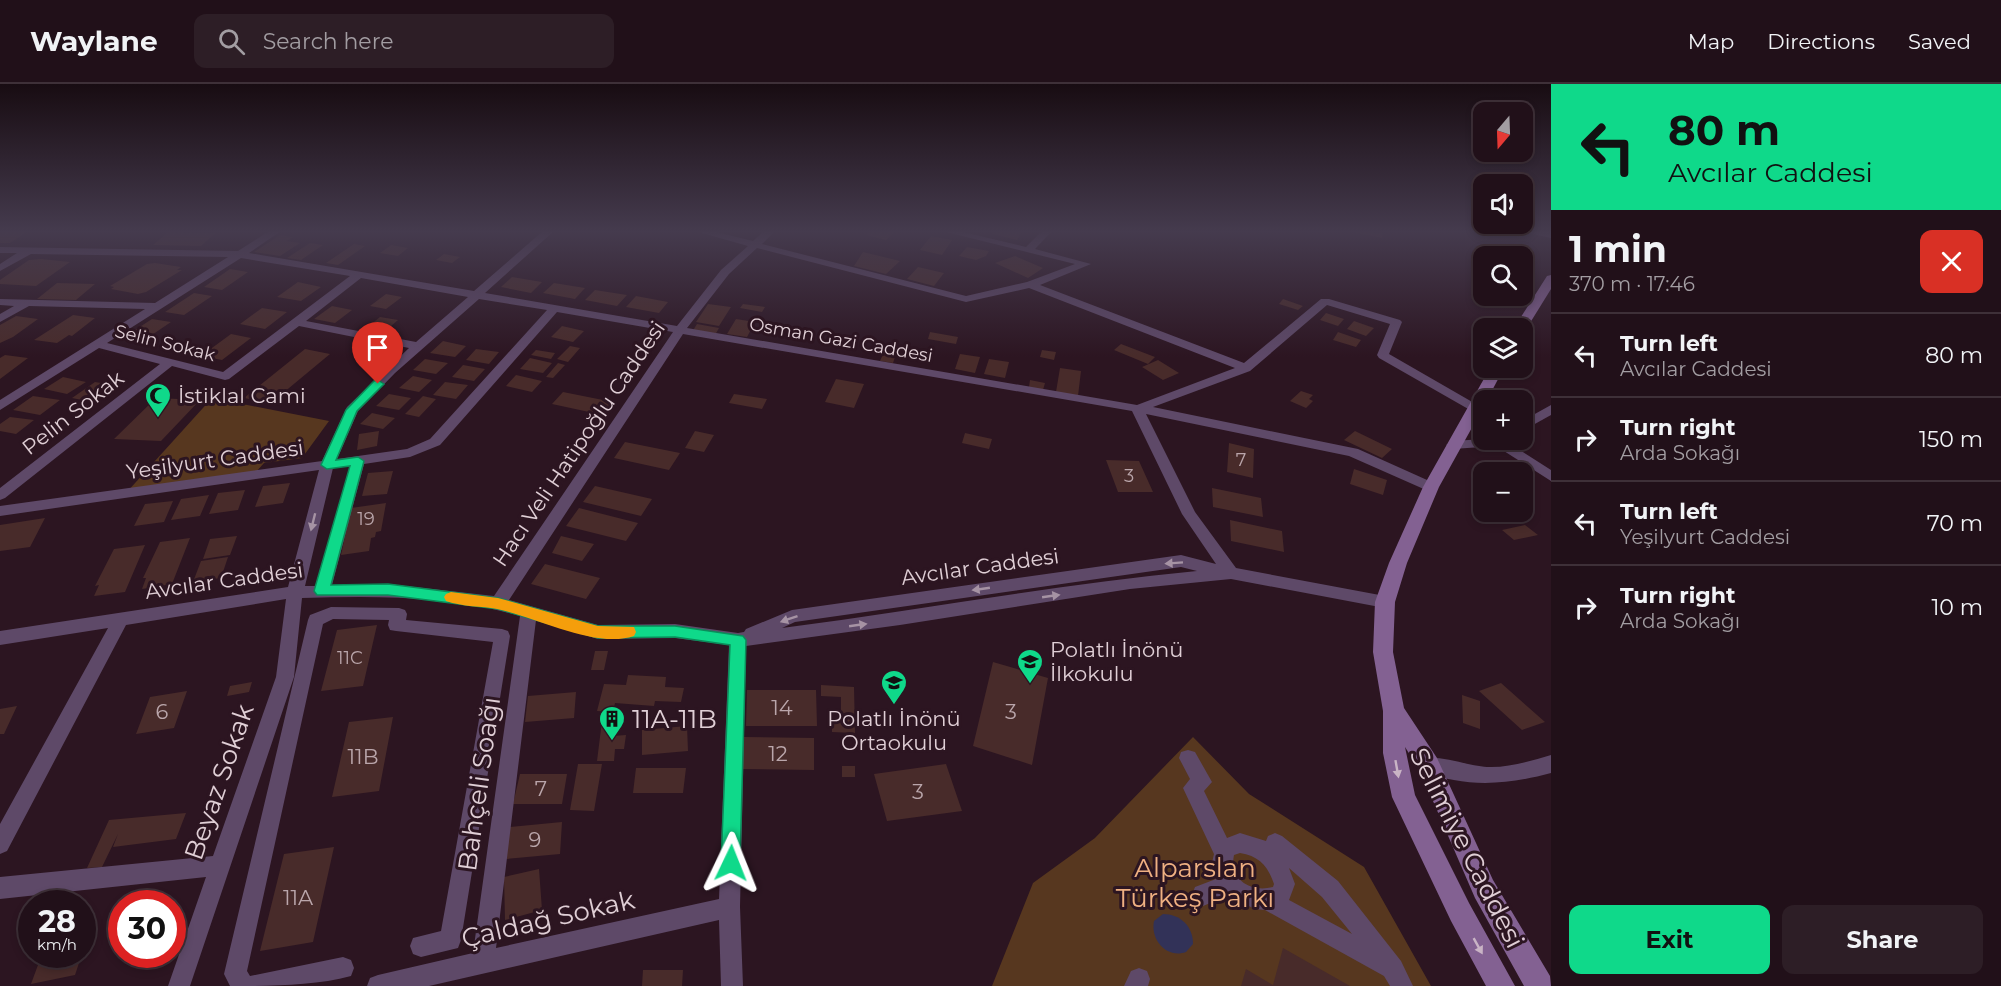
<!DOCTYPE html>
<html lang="en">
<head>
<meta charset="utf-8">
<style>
	body { margin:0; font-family:Montserrat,sans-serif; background:#2d1e26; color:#f1f3f6; height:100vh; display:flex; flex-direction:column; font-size:22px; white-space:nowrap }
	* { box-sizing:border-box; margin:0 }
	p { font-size:20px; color:#a29da2 }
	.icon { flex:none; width:33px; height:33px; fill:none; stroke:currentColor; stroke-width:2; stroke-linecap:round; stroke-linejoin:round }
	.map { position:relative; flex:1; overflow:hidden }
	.details { display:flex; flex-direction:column; background:#211019; width:450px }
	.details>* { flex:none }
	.guide { background:#0fd98a; color:#111; overflow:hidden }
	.needle { width:39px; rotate:199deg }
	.tools { position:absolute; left:1473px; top:18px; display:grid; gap:12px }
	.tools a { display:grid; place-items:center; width:60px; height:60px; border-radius:12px; background:#211019; box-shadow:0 3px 9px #0003,0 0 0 2px #3e3038; font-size:30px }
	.speed { position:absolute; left:18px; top:806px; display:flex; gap:12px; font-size:30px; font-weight:700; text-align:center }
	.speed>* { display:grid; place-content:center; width:78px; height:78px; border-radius:50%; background:#211019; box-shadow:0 3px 9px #0003,0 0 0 2px #3e3038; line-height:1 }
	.speed small { font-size:15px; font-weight:400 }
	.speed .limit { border:9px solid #d22; background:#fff; color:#111 }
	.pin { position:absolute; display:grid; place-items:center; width:51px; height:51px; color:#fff; margin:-62px -26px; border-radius:50% 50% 50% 0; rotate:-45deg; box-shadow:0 0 6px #0007 }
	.pin .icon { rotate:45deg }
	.me { position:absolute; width:66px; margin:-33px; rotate:2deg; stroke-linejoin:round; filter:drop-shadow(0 0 4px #0008) }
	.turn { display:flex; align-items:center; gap:21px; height:126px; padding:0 18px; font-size:27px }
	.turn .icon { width:78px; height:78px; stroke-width:2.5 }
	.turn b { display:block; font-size:42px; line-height:51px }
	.round { display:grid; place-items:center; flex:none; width:63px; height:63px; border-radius:12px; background:#2d1e26 }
	.headline { display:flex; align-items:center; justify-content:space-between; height:102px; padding:0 18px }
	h1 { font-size:36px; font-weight:700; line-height:45px }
	.button { display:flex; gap:12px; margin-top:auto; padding:12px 18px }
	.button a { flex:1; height:69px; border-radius:12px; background:#0fd98a; color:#111; font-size:24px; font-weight:700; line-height:69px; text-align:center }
	.button a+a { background:#2d1e26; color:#f1f3f6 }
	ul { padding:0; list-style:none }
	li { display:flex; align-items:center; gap:18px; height:84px; padding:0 18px; border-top:2px solid #3e3038 }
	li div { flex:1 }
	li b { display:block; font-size:22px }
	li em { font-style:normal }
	header { display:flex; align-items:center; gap:36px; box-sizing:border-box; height:84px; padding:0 30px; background:#211019; border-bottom:2px solid #3e3038 }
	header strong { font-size:28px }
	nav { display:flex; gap:33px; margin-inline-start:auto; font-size:21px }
	.search { width:420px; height:54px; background:#2d1e26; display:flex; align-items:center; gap:15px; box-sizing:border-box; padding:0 21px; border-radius:12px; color:#a29da2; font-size:22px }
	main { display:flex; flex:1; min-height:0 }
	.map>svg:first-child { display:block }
	.green { fill:#57371f }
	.water { fill:#323258 }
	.building { fill:#482b2a }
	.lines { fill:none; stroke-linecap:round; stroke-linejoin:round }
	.street { fill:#5e4968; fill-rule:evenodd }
	.secondary { fill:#836192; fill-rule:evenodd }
	.oneway { fill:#a693a4 }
	.oneway2 { fill:#c9b4c5 }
	.route { fill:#0fd98a; stroke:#0a8d5a; stroke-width:1.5 }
	.slow { fill:#f59e0b }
	.labels { text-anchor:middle; stroke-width:6; stroke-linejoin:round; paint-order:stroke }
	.far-street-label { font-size:18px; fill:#e0cfd6; stroke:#2c1521 }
	.number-label { font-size:18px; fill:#baa6ab }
	.poi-label { font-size:21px; fill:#e0cfd6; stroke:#2c1521; text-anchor:start }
	.street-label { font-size:21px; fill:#e0cfd6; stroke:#2c1521 }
	.near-number-label { font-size:21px; fill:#baa6ab }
	.near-poi-label { font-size:26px; fill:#e0cfd6; stroke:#2c1521; text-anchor:start }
	.near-street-label { font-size:26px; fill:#e0cfd6; stroke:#2c1521 }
	.near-park-label { font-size:26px; fill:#efb082; stroke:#2c1521 }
</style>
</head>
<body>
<header>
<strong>Waylane</strong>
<div class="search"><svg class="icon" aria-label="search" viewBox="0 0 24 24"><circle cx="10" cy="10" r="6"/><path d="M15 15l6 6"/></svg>Search here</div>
<nav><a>Map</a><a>Directions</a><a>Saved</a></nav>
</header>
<main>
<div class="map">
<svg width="1551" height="902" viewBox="0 0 1551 902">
	<rect width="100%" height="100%" fill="#2c1521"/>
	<!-- green -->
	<path class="green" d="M212,314L329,337L302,374L264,379L256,388L126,409Z
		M1193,653L1249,710L1364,783L1431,902H992L1033,799L1095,754Z"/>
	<!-- water -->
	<path class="water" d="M1163,830C1180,830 1193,842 1193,860L1186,868C1167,875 1150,856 1154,837Z"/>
	<!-- building -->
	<path class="building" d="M0,147H28L10,159H0Z
		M870,147H895L886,156L866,151Z
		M995,147H1022L1017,156L993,150Z
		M1354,147L1383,149L1382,154L1353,148Z
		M168,148L215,149L201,162L153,161Z
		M280,151L293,153L287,157L300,159L280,172L254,168Z
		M931,152L952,156L942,171L920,166Z
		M310,159L323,161L301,176L287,174Z
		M354,160L365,162L338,181L326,179Z
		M391,161L408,164L398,172L380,169Z
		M967,163L989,167L986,172L976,176L959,172Z
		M863,168L900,177L886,190L854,182Z
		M444,170L460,173L452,179L436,176Z
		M1015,172L1043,184L1028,194L995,179Z
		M41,175L70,178L36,202L0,200V196L29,176Z
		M155,179L181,183L177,186H182L146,208L138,210L111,205L114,203L110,202L147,180Z
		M918,183L944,189L934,202L907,195Z
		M230,185L248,188L222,206L204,203Z
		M512,193L542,198L531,209L501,203Z
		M298,198L321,203L301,217L277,213Z
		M57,199L95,200L76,216L37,215Z
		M554,199L585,204L575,215L543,209Z
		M595,206L627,211L617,222L585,216Z
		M194,209L212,212L184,231L165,228Z
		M386,210L402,213L386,225L370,222Z
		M636,212L668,218L659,229L626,223Z
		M1283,215L1303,222L1298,226L1279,220Z
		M708,220L731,223L719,242L696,238Z
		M743,220L765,223L762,228L740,224Z
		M332,222L352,226L335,239L314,235Z
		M262,224L287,228L265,245L240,240Z
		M1326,229L1344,235L1338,242L1320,236Z
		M73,231L95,234L72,252L69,251L57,259L34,256Z
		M16,232L38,235L13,253L0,259V241Z
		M380,233L398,236L383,249L364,246Z
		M152,235L171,238L140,259L121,255Z
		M736,235L755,238L747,253L727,250Z
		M1354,237L1374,244L1366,252L1347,245Z
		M697,240L719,244L715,251L692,248Z
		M562,242L584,247L573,258L551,253Z
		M930,248L958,253L956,260L928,255Z
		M1338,248L1361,256L1356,263L1333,256Z
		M231,250L251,254L222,276L201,272Z
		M443,257L466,262L455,273L430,269Z
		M1121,260L1155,273L1148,280L1114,266Z
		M570,262L580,264L568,278L557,275Z
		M305,265L330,270L271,319L244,314Z
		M476,265L499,268L489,280L466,276Z
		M536,266L555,269L551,275L531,271Z
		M1042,266L1056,268L1054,276L1040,273Z
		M884,268L896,270L893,279L880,277Z
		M960,270L980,273L975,289L955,285Z
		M5,271L28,274L0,295V274Z
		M530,274L552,279L543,289L520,285Z
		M425,275L448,279L436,290L413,286Z
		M989,275L1009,278L1005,294L984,290Z
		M1158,276L1179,289L1163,296L1142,283Z
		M558,279L565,281L553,294L546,293Z
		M463,281L485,285L474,297L452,293Z
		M1060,284L1081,287L1078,312L1056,308Z
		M516,291L542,297L532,308L506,302Z
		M413,292L432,296L419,308L399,304Z
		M63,293L86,298L67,310L44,305Z
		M836,295L864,300L854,324L825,318Z
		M1030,296L1045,299L1043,306L1029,303Z
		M95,298L120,302L97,319L72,314Z
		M445,298L468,301L456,315L433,311Z
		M1301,307L1313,311L1309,315L1313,317L1306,324L1290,317Z
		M563,308L613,318L603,331L552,320Z
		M389,310L411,314L399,326L376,322Z
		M734,310L767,315L762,325L729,319Z
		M33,312L60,316L40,331L13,326Z
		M423,312L436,315L419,333L405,330Z
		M156,314L200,316L161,357L114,355Z
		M372,329L395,334L383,345L360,340Z
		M10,333L34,336L16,350L0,347V340Z
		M379,347L377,362L357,366L359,350Z
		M695,347L714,351L704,368L685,364Z
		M1355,347L1392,365L1382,374L1344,356Z
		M965,349L992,355L989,365L962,359Z
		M625,358L680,369L669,386L614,374Z
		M1229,359L1254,365L1253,394L1227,388Z
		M1106,376L1139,377L1153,408H1118Z
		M1354,385L1387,396L1383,411L1350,400Z
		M393,387L387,410L362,412L368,389Z
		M290,399L283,419L255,423L263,402Z
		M595,402L652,415L641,432L583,418Z
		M1212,404L1261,414L1263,433L1213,423Z
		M245,406L238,426L209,430L218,409Z
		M209,411L200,432L171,436L181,415Z
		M173,417L164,438L134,442L145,420Z
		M386,419L381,447L376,448L375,453L371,454L369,467L341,471L351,424Z
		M579,424L638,439L626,457L566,442Z
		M45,434L30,463L0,467V441Z
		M1230,436L1282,447L1284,468L1231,457Z
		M1525,441L1538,451L1514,456L1502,446Z
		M237,452L230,471L203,475L210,455Z
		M561,452L594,460L582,477L552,469Z
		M190,454L172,500L142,505L146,494H143L160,458Z
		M145,461L125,508L94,512L99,501L95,502L114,465Z
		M228,473L221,494L193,498L201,477Z
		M545,480L600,494L586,515L531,500Z
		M377,541L363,602L321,607L337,546Z
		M595,567H608L604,586H591Z
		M993,578L1048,594L1032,681L973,662Z
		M628,591L666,593L665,603L684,604L681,618L655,617L654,622L615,619L613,628L597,627L604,600L626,601Z
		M252,598L249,608L227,612L230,602Z
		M1501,599L1545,638L1522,646L1479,607Z
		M821,601L854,603L855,649L832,648V637H841V613L821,612Z
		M747,606H816L817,642H746Z
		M187,607L174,644L136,650L150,613Z
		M576,608L574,634L525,638L528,612Z
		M1462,611L1480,617V645L1463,639Z
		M17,622L4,650H0V625Z
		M393,633L379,707L332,713L349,638Z
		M602,637H614L613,652L626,651L624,665H615L614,677H597Z
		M687,642L688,667L642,671V646Z
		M743,653L814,654V686L742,685Z
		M578,680H602L594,727L570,726Z
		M946,680L962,727L887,737L874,690Z
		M842,682H855V693H842Z
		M636,684H686L683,709H633Z
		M520,690H567L562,720H513Z
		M186,729L176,755L113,763L118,750L102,783L87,784L109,736Z
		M562,738L560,770L506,775L510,743Z
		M334,763L313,858L260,867L284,770Z
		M539,785L542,826L505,836L504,793Z
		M95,834L83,868H82V836Z
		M1283,864L1350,902H1241L1246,885L1273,901Z
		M42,870H82L75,891L31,900Z
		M643,886H683L682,902H642Z"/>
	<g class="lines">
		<!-- street -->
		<path class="street" d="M269,147H281L249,169L474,207L543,147H554L485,209L677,242L721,186L748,162L695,147H712L753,157L764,147H775L762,160L966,212L1027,198L1075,180L942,147H959L1026,163L1042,147H1052L1035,165L1091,180L1040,201L1244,279L1321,215H1329L1400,236L1402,238L1389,270L1481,323L1480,326H1470L1379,274L1377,271L1390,240L1327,221L1250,287L1153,323L1358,365L1436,400L1438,403L1436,406H1426L1349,372L1146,330L1195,428L1236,484L1385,512L1391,514L1393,518L1391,522L1385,524L1231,495L1130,505L900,541L746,562L740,823L743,902H721L719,836L429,902H367L370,894L378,891L473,869L520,532C450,511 375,512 302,514L294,593L190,902H168L206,793L0,815V793L213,772L276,593L286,515L126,541L7,767L0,770V740L108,544L0,561V547L288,503L319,386L0,432V422L322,377L347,323L409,264L299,242L229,295L225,296L172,282L5,414L0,416V404L160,280L99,264L0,326V316L145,225L29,222L0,238V230L14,222L0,221V215L155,219L228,173L31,170L0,187V180L17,169H0V163L238,167ZM757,164L966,218L1029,204L1235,284L1137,321L687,244L729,190ZM241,174L350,192L223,288L107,259ZM361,194L468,213L416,258L306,237ZM479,215L547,226L430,355L407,365L337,375L358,327L395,289ZM557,228L673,248L494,512L388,500L332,501L364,380L410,373L440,361ZM683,250L1132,327L1182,430L1216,480L1181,471L792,526L746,545L744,548L738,549L675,540L598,541L509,516ZM350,382L316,502H305L333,384ZM1181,483L1197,487C1058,500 921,526 782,544L795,538ZM536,536L598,555L675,554L729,561L719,815L496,864Z
			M1526,147L1551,148V154L1528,149Z
			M1551,321V331L1522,347V337Z
			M1484,355L1504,356L1551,386V397L1496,362L1453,365L1446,361L1453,357Z
			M331,523L399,524L405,526L407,530L406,536L502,545L508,547L510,552L461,856L458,864L421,873L413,870L410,862L413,854L441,847L493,558L396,547L390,546L388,541L389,536L333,535L323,540L247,887L250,892L343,873L351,876L354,884L351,892C314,902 269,902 230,902L224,890L308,536L310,531Z
			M1188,666L1195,668L1212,698L1204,707L1227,754L1240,749L1266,757L1268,752L1275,749L1282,752L1338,797L1401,877L1413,902H1390L1384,892L1265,826L1255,825L1227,812L1203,822L1195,819L1192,811L1195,803L1216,795L1211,783L1214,770L1183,704L1190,695L1179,674L1181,668ZM1240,769C1259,772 1268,782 1274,800L1273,803C1250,809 1229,795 1234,771ZM1289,784L1322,813L1352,850L1289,816L1295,800Z
			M1551,671V689C1506,701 1466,704 1422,687L1419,681L1422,675C1437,670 1469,682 1487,683C1509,684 1530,677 1551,671Z
			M1139,884L1147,887L1150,895L1148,902H1124L1131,887Z"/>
		<!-- secondary -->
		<path class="secondary" d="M1551,191V205L1525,247H1522V244H1514L1547,192Z
			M1490,284H1504L1487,316H1484V322L1439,403L1407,479L1395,518L1393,568L1404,624L1437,674L1493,796L1550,892L1551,902H1524L1475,814L1420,687L1405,663L1415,711L1469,819L1515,902H1486L1451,837L1392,713L1383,669V627L1373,568L1375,518L1389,479L1423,403Z"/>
	</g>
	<!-- one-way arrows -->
	<defs><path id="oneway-solid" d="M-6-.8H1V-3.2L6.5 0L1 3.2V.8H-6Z" transform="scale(1.5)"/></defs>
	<g class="oneway">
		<use href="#oneway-solid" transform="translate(313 438) rotate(104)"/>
		<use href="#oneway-solid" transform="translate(1174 479) rotate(176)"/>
		<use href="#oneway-solid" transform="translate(981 505) rotate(172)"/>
		<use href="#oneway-solid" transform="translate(1051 512) rotate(-8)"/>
		<use href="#oneway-solid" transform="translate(789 535) rotate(161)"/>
		<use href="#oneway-solid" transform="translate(858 541) rotate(-8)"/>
	</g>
	<g class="oneway2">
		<use href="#oneway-solid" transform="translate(1397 685) rotate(80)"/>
		<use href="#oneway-solid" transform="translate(1478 862) rotate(61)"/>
	</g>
	<!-- sky -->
	<linearGradient id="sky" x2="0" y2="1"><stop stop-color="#180c12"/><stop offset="0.54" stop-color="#453b4e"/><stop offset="1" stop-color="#453b4e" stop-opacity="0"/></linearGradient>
	<rect width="1551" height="273" fill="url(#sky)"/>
	<!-- route -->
	<path class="route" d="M378,296L384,300L357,327L336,376L358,373L364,377L331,501L388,500L498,514L598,542H675L743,552L746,556L740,779L737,785L731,788L724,785L721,779L730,561L675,553L598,554L498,525L388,511H317L314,507L350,382L327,385L321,381L346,326L374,297Z"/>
	<!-- slow -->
	<path class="slow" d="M451,508L498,514L598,542L634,543L636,548L634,552C595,565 537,533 497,525C481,522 463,523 446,517L444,513L446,510Z"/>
	<!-- icons -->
	<defs>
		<symbol id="mosque-pin" viewBox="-11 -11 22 30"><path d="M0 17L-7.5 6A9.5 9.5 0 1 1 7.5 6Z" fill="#0fd98a" stroke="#2c1521"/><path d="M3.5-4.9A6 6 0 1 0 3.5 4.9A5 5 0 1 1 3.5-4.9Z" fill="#111"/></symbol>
		<symbol id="school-pin" viewBox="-11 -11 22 30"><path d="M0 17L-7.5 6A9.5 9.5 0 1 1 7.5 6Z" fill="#0fd98a" stroke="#2c1521"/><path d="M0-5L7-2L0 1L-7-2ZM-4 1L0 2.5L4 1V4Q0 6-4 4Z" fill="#111"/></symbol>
		<symbol id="building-pin" viewBox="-11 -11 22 30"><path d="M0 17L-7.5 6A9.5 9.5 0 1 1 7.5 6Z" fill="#0fd98a" stroke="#2c1521"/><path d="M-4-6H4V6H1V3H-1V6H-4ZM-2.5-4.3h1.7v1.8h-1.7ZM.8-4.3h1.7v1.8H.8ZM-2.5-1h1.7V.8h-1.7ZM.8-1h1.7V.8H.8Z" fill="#111"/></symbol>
	</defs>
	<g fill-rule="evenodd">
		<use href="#mosque-pin" x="143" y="297" width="30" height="40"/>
		<use href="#school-pin" x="1015" y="563" width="30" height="40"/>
		<use href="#school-pin" x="879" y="584" width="30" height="40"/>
		<use href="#building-pin" x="597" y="620" width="30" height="40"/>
	</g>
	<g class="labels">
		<!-- far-street labels -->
		<g class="far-street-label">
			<text transform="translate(841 256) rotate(10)" y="6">Osman Gazi Caddesi</text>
			<text transform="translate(165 259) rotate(14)" y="6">Selin Sokak</text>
		</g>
		<!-- number labels -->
		<g class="number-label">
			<text x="1241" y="382">7</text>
			<text x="1129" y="398">3</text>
			<text x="366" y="441">19</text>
			<text x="350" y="580">11C</text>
		</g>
		<!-- poi labels -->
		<g class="poi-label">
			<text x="178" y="319">İstiklal Cami</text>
			<text x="1050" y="573">Polatlı İnönü<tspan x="1050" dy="24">İlkokulu</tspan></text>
			<text x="894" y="642" text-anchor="middle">Polatlı İnönü<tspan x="894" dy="24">Ortaokulu</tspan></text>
		</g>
		<!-- street labels -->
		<g class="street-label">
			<text transform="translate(73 329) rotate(-38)" y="7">Pelin Sokak</text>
			<text transform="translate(579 360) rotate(-56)" y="7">Hacı Veli Hatipoğlu Caddesi</text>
			<text transform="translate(215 376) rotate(-8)" y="7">Yeşilyurt Caddesi</text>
			<text transform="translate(980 483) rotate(-8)" y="7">Avcılar Caddesi</text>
			<text transform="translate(224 497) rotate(-8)" y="7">Avcılar Caddesi</text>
		</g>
		<!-- near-number labels -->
		<g class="near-number-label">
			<text x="782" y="631">14</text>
			<text x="162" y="635">6</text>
			<text x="1011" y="635">3</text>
			<text x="778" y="677">12</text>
			<text x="363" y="680">11B</text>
			<text x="541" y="712">7</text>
			<text x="918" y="715">3</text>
			<text x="535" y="763">9</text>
			<text x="298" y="821">11A</text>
		</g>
		<!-- near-poi labels -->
		<g class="near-poi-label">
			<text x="632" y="644">11A-11B</text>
		</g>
		<!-- near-street labels -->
		<g class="near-street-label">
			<text transform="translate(219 698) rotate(-71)" y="9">Beyaz Sokak</text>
			<text transform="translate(479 700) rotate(-82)" y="9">Bahçeli Soağı</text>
			<text transform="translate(1467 764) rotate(63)" y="9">Selimiye Caddesi</text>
			<text transform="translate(548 835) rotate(-13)" y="9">Çaldağ Sokak</text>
		</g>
		<!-- near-park labels -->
		<g class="near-park-label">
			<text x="1195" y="793">Alparslan<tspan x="1195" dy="30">Türkeş Parkı</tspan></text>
		</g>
	</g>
</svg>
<div class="tools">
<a><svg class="needle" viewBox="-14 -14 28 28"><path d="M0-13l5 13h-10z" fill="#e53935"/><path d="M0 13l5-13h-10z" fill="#a29da2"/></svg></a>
<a><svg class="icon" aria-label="sound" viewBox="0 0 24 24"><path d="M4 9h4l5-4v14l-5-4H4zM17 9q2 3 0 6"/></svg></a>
<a><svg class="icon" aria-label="search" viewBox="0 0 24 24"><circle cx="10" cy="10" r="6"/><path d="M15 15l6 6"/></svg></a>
<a><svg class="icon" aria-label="layers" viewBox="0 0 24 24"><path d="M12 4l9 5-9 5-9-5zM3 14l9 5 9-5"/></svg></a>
<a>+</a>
<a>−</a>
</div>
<div class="speed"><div>28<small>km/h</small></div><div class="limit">30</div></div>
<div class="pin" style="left:378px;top:300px;background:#d93025"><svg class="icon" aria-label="arrive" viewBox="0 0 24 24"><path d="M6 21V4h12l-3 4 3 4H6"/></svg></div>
<svg class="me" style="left:731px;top:779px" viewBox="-20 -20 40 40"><path d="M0-17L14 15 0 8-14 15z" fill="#0fd98a" stroke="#fff" stroke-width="4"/></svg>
</div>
<section class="details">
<div class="guide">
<div class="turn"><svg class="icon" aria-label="left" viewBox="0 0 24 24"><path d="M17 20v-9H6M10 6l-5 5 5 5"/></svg><div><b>80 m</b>Avcılar Caddesi</div></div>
</div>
<div class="headline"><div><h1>1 min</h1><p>370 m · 17:46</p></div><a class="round" style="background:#d93025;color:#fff"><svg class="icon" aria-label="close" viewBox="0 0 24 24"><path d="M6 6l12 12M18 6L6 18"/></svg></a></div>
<ul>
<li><svg class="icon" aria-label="left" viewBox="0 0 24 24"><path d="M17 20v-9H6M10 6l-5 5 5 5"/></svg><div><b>Turn left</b><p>Avcılar Caddesi</p></div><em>80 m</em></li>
<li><svg class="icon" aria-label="right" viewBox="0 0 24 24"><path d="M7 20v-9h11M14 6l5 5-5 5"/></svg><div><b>Turn right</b><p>Arda Sokağı</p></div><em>150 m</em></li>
<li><svg class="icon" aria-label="left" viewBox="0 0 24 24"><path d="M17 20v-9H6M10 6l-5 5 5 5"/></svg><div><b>Turn left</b><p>Yeşilyurt Caddesi</p></div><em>70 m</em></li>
<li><svg class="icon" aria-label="right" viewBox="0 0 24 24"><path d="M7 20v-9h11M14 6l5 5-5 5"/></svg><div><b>Turn right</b><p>Arda Sokağı</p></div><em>10 m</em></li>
</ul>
<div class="button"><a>Exit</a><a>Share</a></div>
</section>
</main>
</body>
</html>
